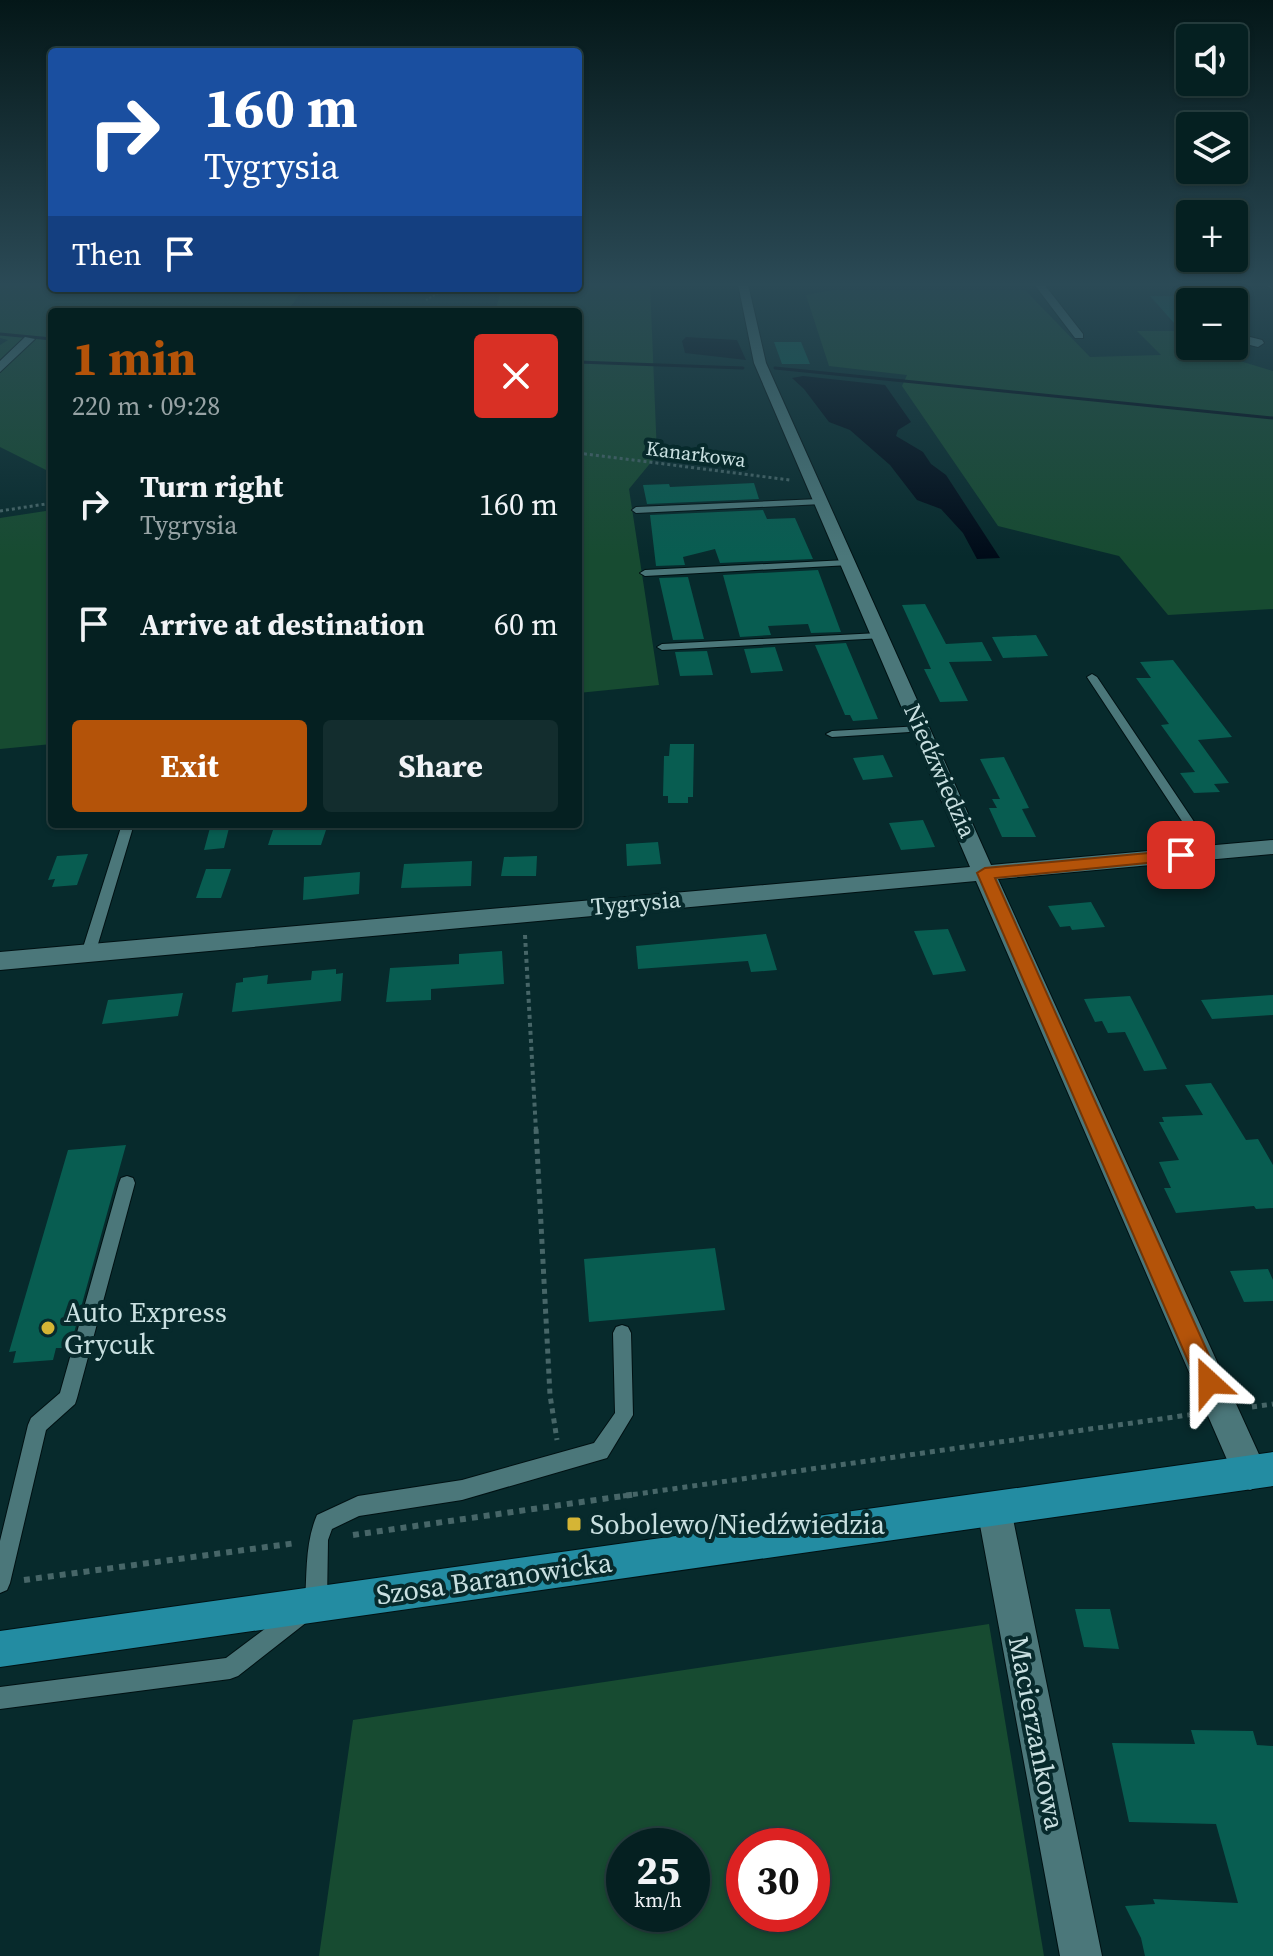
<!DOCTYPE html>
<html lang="en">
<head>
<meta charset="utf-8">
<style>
	body { margin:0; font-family:"Source Serif 4",serif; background:#132d2e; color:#f1f3f6; height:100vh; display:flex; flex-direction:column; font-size:30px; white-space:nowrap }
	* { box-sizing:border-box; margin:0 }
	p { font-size:26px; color:#97a3a5 }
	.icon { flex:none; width:44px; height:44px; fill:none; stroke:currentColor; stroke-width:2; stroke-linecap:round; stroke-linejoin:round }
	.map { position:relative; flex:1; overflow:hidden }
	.sheet { position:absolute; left:48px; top:308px; width:534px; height:520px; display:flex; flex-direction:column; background:#052021; border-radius:8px; box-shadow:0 2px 6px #0004,0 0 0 2px #263e3f }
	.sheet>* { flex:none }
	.top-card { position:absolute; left:48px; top:48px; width:534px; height:244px; border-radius:8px; box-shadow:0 2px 6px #0004,0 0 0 2px #263e3f; background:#1a4fa0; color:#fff; overflow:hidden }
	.buttons { position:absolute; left:1176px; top:24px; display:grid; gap:16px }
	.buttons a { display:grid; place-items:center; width:72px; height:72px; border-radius:8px; background:#052021; box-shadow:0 2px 6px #0004,0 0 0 2px #263e3f; font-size:40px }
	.speed { position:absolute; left:606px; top:1828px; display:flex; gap:16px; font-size:40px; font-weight:700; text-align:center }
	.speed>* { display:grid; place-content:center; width:104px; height:104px; border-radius:50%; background:#052021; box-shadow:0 2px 6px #0004,0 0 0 2px #263e3f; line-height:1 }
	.speed small { font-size:20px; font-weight:400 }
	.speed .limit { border:12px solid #d22; background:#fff; color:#111 }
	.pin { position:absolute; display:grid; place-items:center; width:68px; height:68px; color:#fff; margin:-34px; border-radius:16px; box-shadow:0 4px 12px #0006 }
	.me { position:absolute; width:88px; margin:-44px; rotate:336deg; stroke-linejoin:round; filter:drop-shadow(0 0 6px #0008) }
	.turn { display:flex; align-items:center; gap:28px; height:168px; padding:0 24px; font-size:36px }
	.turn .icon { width:104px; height:104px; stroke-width:2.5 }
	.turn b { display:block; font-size:56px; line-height:68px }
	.then { display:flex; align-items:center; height:76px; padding:0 24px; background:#0003; gap:16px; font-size:30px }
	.round { display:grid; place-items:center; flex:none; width:84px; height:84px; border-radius:8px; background:#132d2e }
	.headline { display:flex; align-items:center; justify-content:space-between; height:136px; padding:0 24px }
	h1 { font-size:48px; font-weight:700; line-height:60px; color:#b45309 }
	.primary-button { display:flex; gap:16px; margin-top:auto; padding:16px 24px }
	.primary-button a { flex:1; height:92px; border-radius:8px; background:#b45309; color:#fff; font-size:32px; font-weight:700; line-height:92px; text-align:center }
	.primary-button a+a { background:#132d2e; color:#f1f3f6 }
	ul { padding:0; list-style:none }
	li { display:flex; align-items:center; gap:24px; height:120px; padding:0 24px }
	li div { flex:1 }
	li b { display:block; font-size:30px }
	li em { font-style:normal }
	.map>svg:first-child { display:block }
	.green { fill:#174b31; fill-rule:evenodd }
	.water { fill:#000b18 }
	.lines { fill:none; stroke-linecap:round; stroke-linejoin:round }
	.stream { stroke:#000b18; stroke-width:3 }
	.building { fill:#085d51 }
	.lane-casing { stroke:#001113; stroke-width:2 }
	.street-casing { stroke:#001113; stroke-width:2 }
	.primary-casing { stroke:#001113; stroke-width:2 }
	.path-far4 { stroke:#476668; stroke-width:2; stroke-dasharray:2 2; stroke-linecap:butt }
	.path-far3 { stroke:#476668; stroke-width:3; stroke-dasharray:3 3; stroke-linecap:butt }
	.path-far2 { stroke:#476668; stroke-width:4; stroke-dasharray:4 4; stroke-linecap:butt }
	.path-far1 { stroke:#476668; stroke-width:5; stroke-dasharray:5 5; stroke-linecap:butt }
	.path { stroke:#476668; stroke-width:6; stroke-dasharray:6 6; stroke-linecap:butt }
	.lane { fill:#4b777a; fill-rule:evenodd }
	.street { fill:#4b777a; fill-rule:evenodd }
	.primary { fill:#238ca2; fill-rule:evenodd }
	.route { fill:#b45309; stroke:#753606; stroke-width:2 }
	.poi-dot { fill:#d5b535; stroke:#072a2c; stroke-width:3 }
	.labels { text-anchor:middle; stroke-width:8; stroke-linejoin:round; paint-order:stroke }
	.far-street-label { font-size:20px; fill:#c9e0e1; stroke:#072a2c }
	.street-label { font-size:24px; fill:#c9e0e1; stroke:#072a2c }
	.near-poi-label { font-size:28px; fill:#c9e0e1; stroke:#072a2c; text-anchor:start }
	.near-street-label { font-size:28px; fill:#c9e0e1; stroke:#072a2c }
</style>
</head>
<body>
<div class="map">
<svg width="1273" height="1956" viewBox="0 0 1273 1956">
	<rect width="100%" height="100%" fill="#072a2c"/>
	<!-- green -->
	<path class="green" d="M0,284H52V288H294L302,291L291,306L306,312H52V473L0,447V345L8,340L0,338Z
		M578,284H650L657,455L629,489L659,685L578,693V312H495L502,288H578Z
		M832,290H1025L1090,357L1161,355L1137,331H1190V346H1217L1230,358L1273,371V609L1168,615L1119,556L998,526L902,386L907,375L829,366L806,295Z
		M52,510V744L0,749V518Z
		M989,1624L1044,1956H319L353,1720ZM692,1846V1914H624V1846ZM812,1846V1914H744V1846Z"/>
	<!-- water -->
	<path class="water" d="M686,337L737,340L746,360L685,353L682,341Z
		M803,376L885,385L911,422L898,430L896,436L923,452L931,464L946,475L1000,558L977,559L963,533L941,509L917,500L890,465L850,430L829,422L804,389L792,378Z"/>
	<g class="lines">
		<!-- stream -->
		<path class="stream" d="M0,334L52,339
			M578,362L743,368
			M775,368L1273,418"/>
	</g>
	<!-- building -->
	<path class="building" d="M1150,296H1185L1190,301V324H1175Z
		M774,342H801L810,364H782Z
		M754,483L759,499L647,504L643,485L669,484L670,487Z
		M763,510L767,519L795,518L813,559L720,563L715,549L683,557L685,565L656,566L650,515Z
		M818,570L841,632L811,633L808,624L768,626L771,635L740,637L723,575Z
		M688,577L704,639L673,640L659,578Z
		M925,604L946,644L982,642L992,661L949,662L968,701L940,702L924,669H931L902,605Z
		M1036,635L1048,656L1003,658L992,637Z
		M846,643L878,719L853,721L850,715H845L815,645Z
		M775,647L783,671L751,673L744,649Z
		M707,651L713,675L680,676L675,652Z
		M1173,660L1232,737L1198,740L1229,783L1214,784L1220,792L1194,793L1180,773L1195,772L1161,725L1169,724L1136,678H1151L1140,662Z
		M670,744H694L693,797H688V803H668V796H663L664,756H669Z
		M883,755L893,777L863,780L853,758Z
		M1004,757L1029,808L1022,809L1036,837H1002L989,808H997L992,799H1000L980,759Z
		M923,820L935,847L901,850L889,823Z
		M211,824H230L224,848L204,850Z
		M275,824H328L321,845H268Z
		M658,842L661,864L627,866L626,844Z
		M88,854L77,885L52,887L55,879L48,880L57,856Z
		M537,856L536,876H501L504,857Z
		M472,861L471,886L401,888L404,864Z
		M206,869H231L221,898H196Z
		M360,872L359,894L303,900L304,877Z
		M1091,902L1105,927L1072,930L1070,926L1060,927L1048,906Z
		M948,929L966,971L933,975L914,931Z
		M766,934L777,970L751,972L748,961L638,969L636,946Z
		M502,951L504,984L431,989V1000L386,1002L390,968L459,964V954Z
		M336,969V974L343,973L341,1001L232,1012L236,983L243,982V978L268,975L267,984L311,980L312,971Z
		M183,993L178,1016L102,1024L108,1000Z
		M1273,995V1015L1212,1019L1201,1000Z
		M1130,996L1148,1031L1167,1069L1144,1071L1125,1032L1108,1033L1102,1021L1095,1022L1084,999Z
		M1211,1083L1246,1140L1258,1139L1273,1165V1208L1256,1209L1254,1206L1176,1213L1164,1188H1171L1159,1162L1179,1160L1159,1122H1164L1162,1117L1203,1115L1185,1085Z
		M126,1145L72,1340L65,1341L64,1348H56L53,1360L13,1363L16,1351L9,1352L68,1150Z
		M715,1248L725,1310L589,1322L584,1259Z
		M1268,1269L1273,1280V1301L1244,1302L1230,1271Z
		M1075,1609H1110L1119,1649L1084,1647Z
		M1191,1730L1253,1731L1257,1745L1273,1746V1956H1145L1141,1938L1125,1906L1155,1904L1153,1899L1238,1903L1216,1824L1129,1822L1112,1743L1195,1744Z"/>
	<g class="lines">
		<defs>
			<path id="lane" d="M1265,284H1271L1273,290Z
				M819,499L822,500V504L636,513L632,510L636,507Z
				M847,560L852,563L850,565L645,576L640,573L645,570Z
				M879,633L883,634V638L662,650L657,647L662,644Z
				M1092,674L1097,677L1213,850L1215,853L1213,856H1205L1087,677Z
				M921,726L927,729L925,731L832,737L826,734L832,731Z
				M122,824H134L95,954L88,959L81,954Z
				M127,1176L133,1178L135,1183L77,1398L75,1404L46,1430L10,1583L7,1590L0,1593V1541L28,1425L31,1418L60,1393L119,1183L121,1178Z
				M622,1325L628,1327L631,1333L633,1415L607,1458L462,1500L359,1516L332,1529L328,1540L327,1603L323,1610L316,1614L309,1610L311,1615L307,1622L238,1676L230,1679L0,1709V1687L226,1658L293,1608L300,1604L307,1607L305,1603C307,1573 305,1543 317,1515L358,1496L462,1480L594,1443L615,1413L613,1333L616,1327Z"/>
			<path id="street" d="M738,284H748L766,363L991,865L1273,840V854L998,879L1262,1461L1267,1473L1262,1485L1250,1490L1238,1485L976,881L0,970V952L970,867L754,363Z
				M1034,284H1044L1083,334V338H1075Z
				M1179,284H1190L1206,302H1195Z
				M1234,333L1262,340L1264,343L1258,347L1234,341Z
				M25,337L35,339L0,372V361Z
				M994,1492L1006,1497L1011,1509L1102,1956H1060L977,1509L982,1497Z"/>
			<path id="primary" d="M1273,1452V1486L0,1667V1631Z"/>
		</defs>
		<!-- lane casing -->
		<use href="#lane" class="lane-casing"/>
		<!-- street casing -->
		<use href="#street" class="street-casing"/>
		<!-- primary casing -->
		<use href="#primary" class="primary-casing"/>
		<!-- path-far4 -->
		<path class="path-far4" d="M426,300L447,288"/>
		<!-- path-far3 -->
		<path class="path-far3" d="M578,453L790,480
			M0,511L52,503"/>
		<!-- path-far2 -->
		<path class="path-far2" d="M525,935L536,1131"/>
		<!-- path-far1 -->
		<path class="path-far1" d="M536,1129L550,1395L557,1440
			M1252,1407L1273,1404
			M623,1496L1195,1414"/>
		<!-- path -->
		<path class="path" d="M353,1535L637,1494
			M24,1580L296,1543"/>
		<!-- lane -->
		<use href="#lane" class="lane"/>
		<!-- street -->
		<use href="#street" class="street"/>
		<!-- primary -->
		<use href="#primary" class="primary"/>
	</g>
	<!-- sky -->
	<linearGradient id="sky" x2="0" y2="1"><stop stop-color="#041718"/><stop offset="0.51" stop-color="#2b4a56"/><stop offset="1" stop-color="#2b4a56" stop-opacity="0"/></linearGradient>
	<rect width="1273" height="557" fill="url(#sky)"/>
	<!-- route -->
	<path class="route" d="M1181,850L1187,851L1189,855L1187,859L995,878L1221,1382L1218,1391L1209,1394L1201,1391L977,873L985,868Z"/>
	<!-- markers -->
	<g class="poi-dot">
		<circle cx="48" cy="1328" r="8"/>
		<rect x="566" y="1516" width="16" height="16" rx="4"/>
	</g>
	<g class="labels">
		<!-- far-street labels -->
		<g class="far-street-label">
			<text transform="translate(696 454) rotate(7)" y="7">Kanarkowa</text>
		</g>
		<!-- street labels -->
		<g class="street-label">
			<text transform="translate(940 771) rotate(66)" y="8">Niedźwiedzia</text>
			<text transform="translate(636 903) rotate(-5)" y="8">Tygrysia</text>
		</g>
		<!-- near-poi labels -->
		<g class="near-poi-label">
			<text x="64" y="1322">Auto Express<tspan x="64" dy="32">Grycuk</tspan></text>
			<text x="590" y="1534">Sobolewo/Niedźwiedzia</text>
		</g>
		<!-- near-street labels -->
		<g class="near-street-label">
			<text transform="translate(494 1578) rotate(-8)" y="10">Szosa Baranowicka</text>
			<text transform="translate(1037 1733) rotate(79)" y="10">Macierzankowa</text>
		</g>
	</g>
</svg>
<div class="buttons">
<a><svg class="icon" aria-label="sound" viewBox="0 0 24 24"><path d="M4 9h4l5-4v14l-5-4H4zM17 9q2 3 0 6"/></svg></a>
<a><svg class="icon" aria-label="layers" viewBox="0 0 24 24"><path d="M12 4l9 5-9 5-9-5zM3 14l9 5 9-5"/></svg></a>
<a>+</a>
<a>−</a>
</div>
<div class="speed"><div>25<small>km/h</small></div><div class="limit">30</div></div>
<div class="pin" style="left:1181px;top:855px;background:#d93025"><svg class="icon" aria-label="arrive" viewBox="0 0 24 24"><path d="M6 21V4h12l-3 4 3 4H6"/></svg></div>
<svg class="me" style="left:1209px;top:1382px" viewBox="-20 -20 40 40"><path d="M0-17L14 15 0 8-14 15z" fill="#b45309" stroke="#fff" stroke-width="4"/></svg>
<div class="top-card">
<div class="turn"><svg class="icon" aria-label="right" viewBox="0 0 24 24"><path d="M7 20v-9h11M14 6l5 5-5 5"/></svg><div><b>160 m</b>Tygrysia</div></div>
<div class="then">Then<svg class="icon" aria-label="arrive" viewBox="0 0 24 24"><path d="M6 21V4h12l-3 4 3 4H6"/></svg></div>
</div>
<section class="sheet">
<div class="headline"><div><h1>1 min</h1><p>220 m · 09:28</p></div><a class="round" style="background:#d93025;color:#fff"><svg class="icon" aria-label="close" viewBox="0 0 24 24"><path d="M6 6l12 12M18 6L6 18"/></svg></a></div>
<ul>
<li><svg class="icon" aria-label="right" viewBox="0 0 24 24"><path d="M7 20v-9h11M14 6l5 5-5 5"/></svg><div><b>Turn right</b><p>Tygrysia</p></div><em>160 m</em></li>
<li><svg class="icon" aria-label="arrive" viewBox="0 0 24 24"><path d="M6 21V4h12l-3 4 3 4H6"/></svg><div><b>Arrive at destination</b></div><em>60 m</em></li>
</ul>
<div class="primary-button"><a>Exit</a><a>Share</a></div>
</section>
</div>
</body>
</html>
